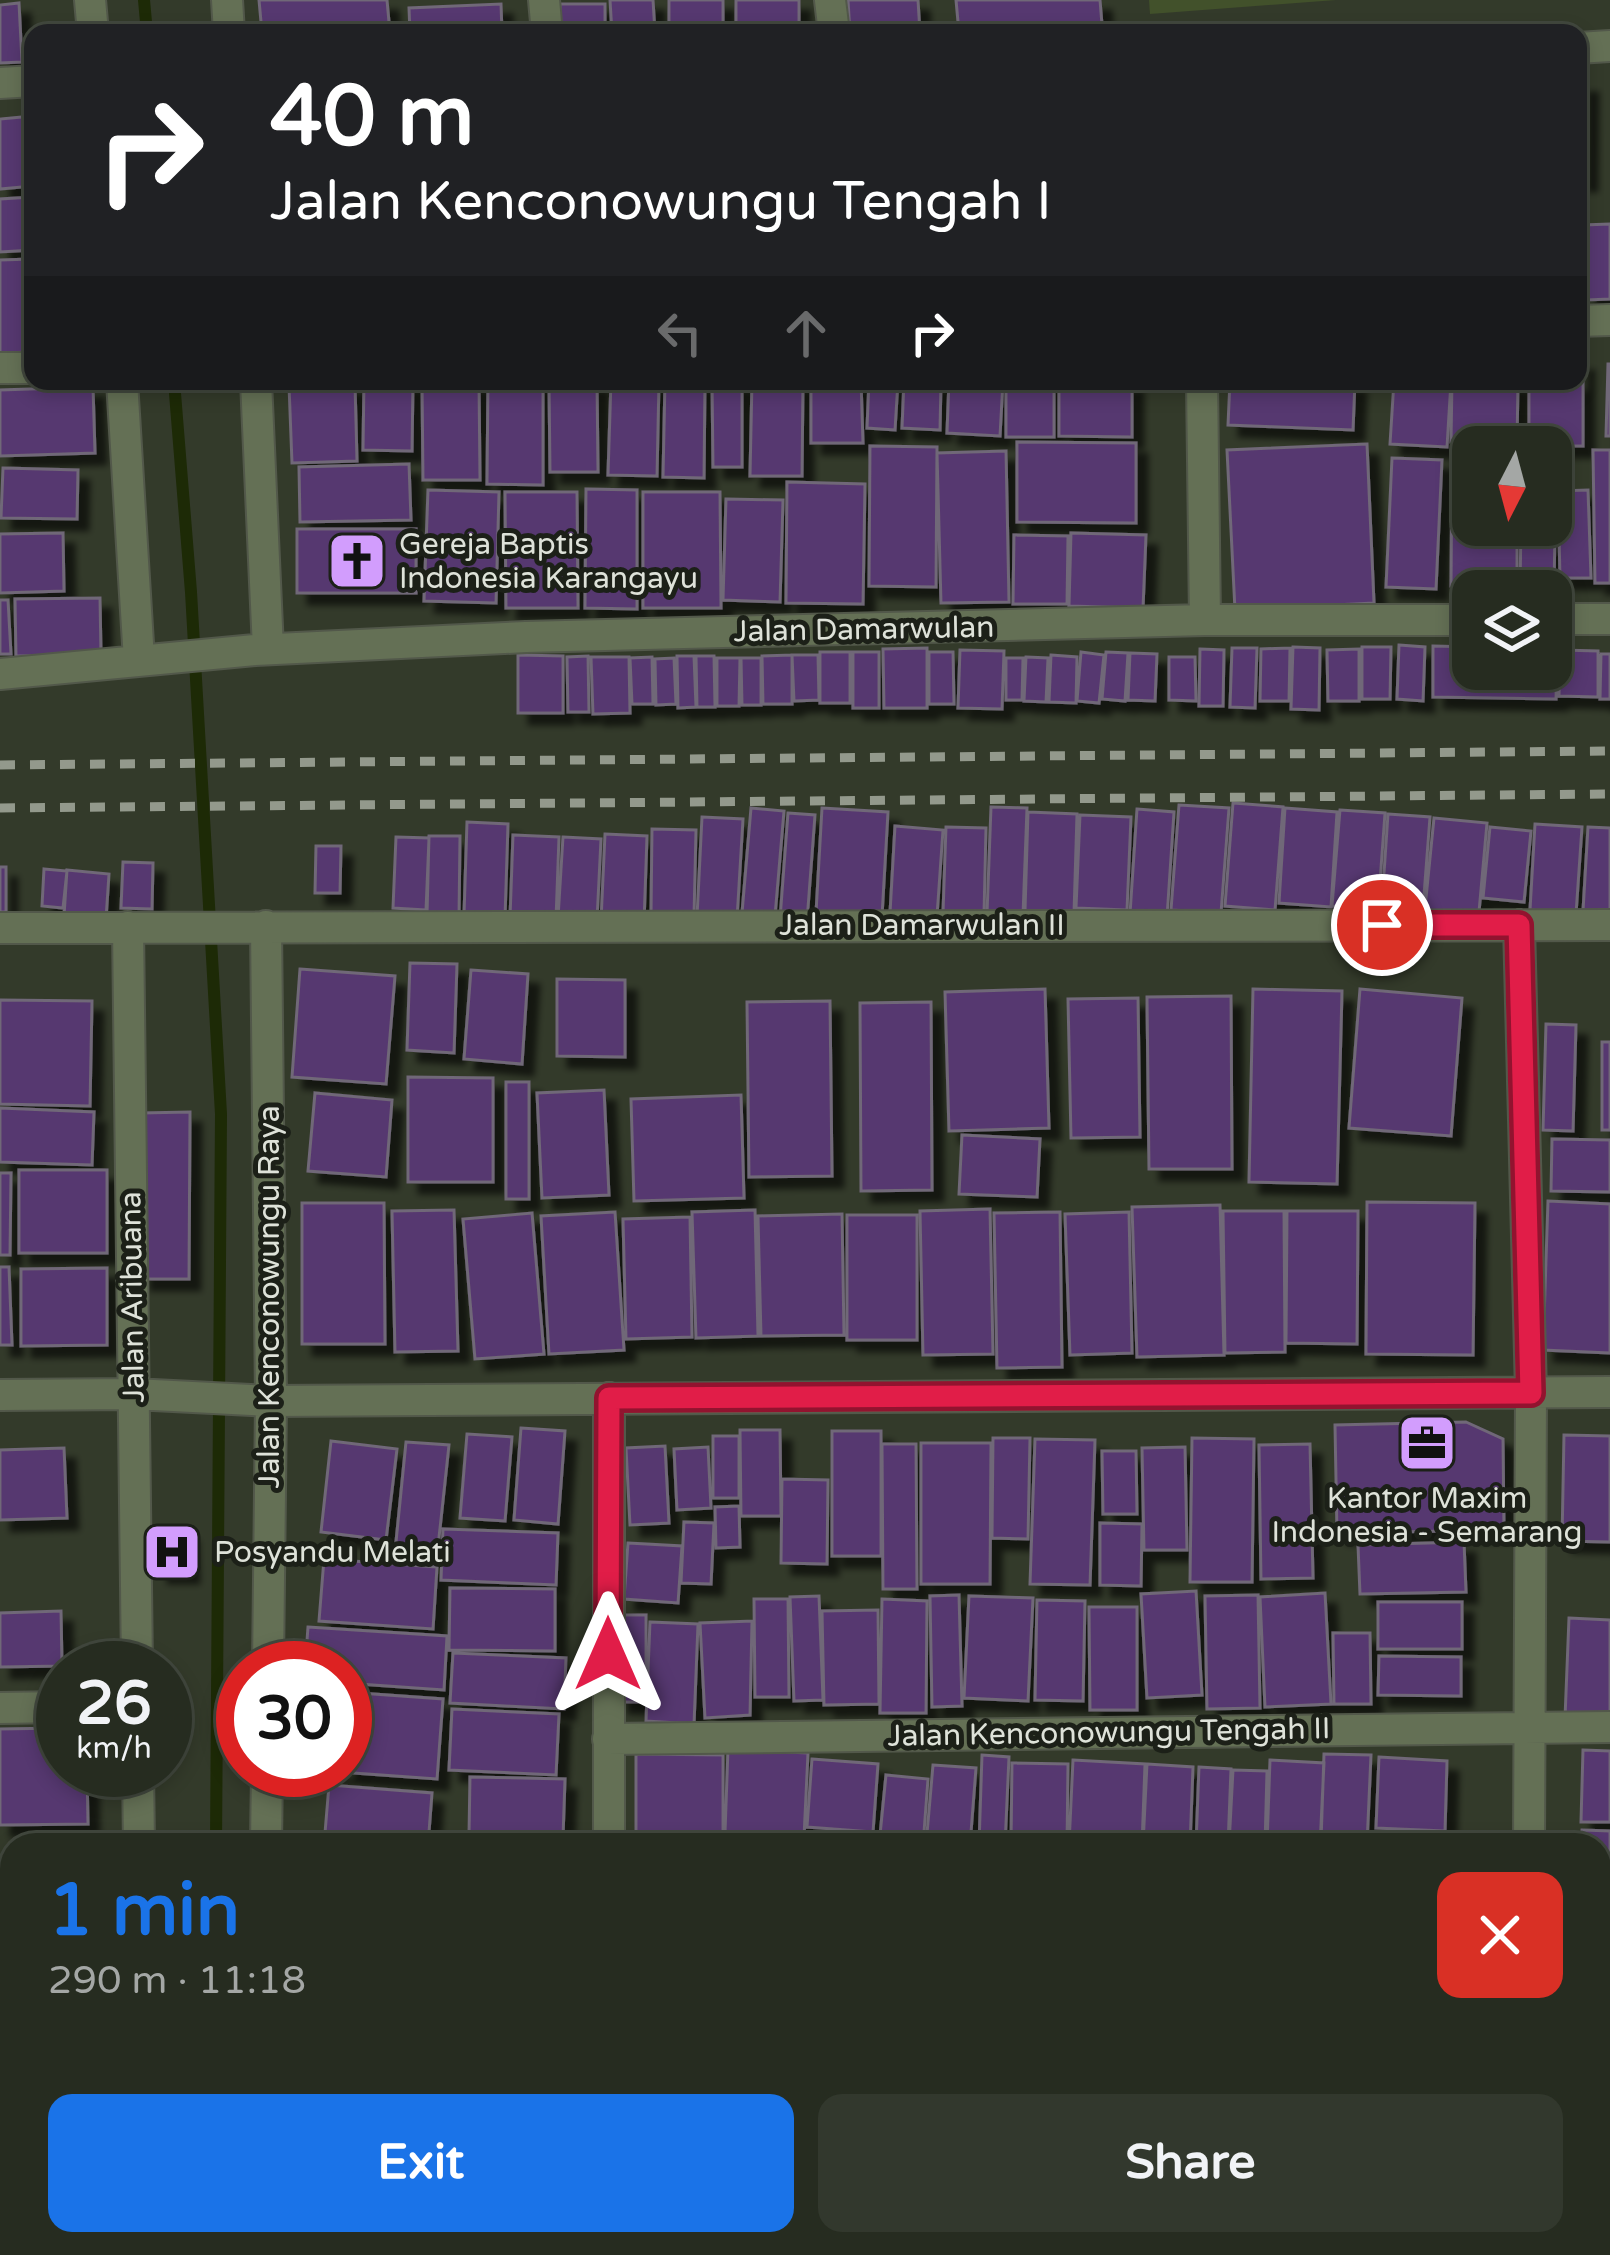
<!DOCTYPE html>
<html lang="en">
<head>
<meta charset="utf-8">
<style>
	body { margin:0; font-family:"Varela Round",sans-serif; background:#32382d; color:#f1f3f6; height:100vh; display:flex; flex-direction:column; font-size:45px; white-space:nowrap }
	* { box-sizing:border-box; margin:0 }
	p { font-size:39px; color:#a4a7a5 }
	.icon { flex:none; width:66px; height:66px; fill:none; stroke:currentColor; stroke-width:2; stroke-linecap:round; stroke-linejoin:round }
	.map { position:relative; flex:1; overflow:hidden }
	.panel { position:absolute; left:0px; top:1833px; width:1611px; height:423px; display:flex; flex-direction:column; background:#262c20; border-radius:36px 36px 0 0; box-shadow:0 6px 18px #0003,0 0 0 3px #42483e }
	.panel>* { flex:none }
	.banner { position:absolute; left:24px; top:24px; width:1563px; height:366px; border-radius:24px; box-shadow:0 6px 18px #0003,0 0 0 3px #42483e; background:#202124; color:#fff; overflow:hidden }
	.needle { width:78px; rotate:186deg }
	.controls { position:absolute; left:1452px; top:426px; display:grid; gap:24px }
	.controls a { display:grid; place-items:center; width:120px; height:120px; border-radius:24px; background:#262c20; box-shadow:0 6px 18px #0003,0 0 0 3px #42483e; font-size:60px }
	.speed { position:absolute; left:36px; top:1641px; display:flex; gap:24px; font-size:60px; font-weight:700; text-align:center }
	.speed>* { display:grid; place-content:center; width:156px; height:156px; border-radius:50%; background:#262c20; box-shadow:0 6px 18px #0003,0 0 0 3px #42483e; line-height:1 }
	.speed small { font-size:30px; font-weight:400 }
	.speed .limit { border:18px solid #d22; background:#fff; color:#111 }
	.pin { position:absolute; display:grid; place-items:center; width:102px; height:102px; color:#fff; margin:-51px; border:6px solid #fff; border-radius:50%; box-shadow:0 3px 12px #0007 }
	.me { position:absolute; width:132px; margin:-66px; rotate:0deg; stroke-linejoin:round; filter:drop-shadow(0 0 9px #0008) }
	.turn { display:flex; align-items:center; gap:42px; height:252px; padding:0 48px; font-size:54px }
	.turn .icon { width:156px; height:156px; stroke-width:2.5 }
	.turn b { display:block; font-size:84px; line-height:102px }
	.lanes { display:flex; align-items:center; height:114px; padding:0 48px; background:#0003; justify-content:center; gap:60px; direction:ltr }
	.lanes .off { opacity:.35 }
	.round { display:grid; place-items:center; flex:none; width:126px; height:126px; border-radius:24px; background:#32382d }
	.headline { display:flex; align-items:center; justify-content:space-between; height:204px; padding:0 48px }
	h1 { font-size:72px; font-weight:700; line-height:90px; color:#1a73e8 }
	.action { display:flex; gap:24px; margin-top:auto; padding:24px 48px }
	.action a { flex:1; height:138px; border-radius:24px; background:#1a73e8; color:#fff; font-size:48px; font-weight:700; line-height:138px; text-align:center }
	.action a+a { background:#32382d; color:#f1f3f6 }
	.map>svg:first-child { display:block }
	.green { fill:#42512b }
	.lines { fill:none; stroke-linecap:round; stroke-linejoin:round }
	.stream { stroke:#1d2a06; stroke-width:12 }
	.building { fill:#57376f; stroke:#706778; stroke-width:3; filter:url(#shadow) }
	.minor-casing { stroke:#52584a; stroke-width:34 }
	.minor { stroke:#647055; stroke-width:30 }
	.rail { stroke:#93998c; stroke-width:9; stroke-dasharray:15 15; stroke-linecap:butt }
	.route-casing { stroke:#92132f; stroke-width:30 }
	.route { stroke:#e11d48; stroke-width:21 }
	.labels { text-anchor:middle; stroke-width:10; stroke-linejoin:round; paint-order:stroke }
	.poi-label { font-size:30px; fill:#dee2d9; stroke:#1c2018; text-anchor:start }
	.street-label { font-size:30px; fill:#dee2d9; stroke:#1c2018 }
</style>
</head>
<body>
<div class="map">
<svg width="1610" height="2255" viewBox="0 0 1610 2255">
	<defs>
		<filter id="shadow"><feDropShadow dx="11" dy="11" stdDeviation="3" flood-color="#0009"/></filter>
	</defs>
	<rect width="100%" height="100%" fill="#333a2a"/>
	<!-- green -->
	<path class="green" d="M1149,0H1336L1150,14Z"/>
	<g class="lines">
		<!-- stream -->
		<path class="stream" d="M144,0L147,33
			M174,381L191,592L221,1114L216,1845
			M221,2244V2255"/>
	</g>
	<!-- building -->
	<path class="building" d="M259,0H387L390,33H262Z
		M610,0H653L655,33H612Z
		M669,0H723V33H669Z
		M736,0H799V33H736Z
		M848,0H918L920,33H850Z
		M956,0H1100L1102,25L1011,33H959Z
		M19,3L22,62L0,63V5Z
		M501,4L502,33H410L409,8Z
		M560,4H605V33H560Z
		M1578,82H1587L1586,180H1578Z
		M33,116V186L0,189V119Z
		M33,197V250L0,252V199Z
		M1610,224V299L1586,300L1584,225Z
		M33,259V352L0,353V260Z
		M1578,360H1583V446H1529V381H1578Z
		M1608,364H1610V436H1606Z
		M364,381H413L412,451L363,450Z
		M422,381H479L480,480H423Z
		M488,381H543V485L487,484Z
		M549,381H597L598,472H550Z
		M611,381H659L657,476L608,475Z
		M665,381H705L704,478L663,477Z
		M712,381H742V467H713Z
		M752,381H803L802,476H750Z
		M811,381H861L863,443H811Z
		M869,381H898L895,430L867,428Z
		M904,381H941L940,430L902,428Z
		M949,381H1003L1000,436L947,433Z
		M1006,381H1054V437H1006Z
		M1059,381H1132V437L1059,436Z
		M1230,381H1355L1353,430L1228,425Z
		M1394,381H1451L1447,447L1390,444Z
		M1452,381H1518L1517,444L1451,442Z
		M355,384L357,461L292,463L289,385Z
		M93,387L95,453L0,456V390Z
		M1017,442L1136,443V523L1017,522Z
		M1367,444L1374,603L1235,610L1227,450Z
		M870,446L937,447L936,587L869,586Z
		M1593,450H1610V583H1595Z
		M1006,451L1009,602L941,603L937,453Z
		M1452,456H1473V525H1517V587L1451,586Z
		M1392,458L1442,460L1436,589L1386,587Z
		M1551,462H1556L1554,591H1520L1521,525H1551Z
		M409,464L411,520L300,522L299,467Z
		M3,468L78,470L77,519L1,518Z
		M787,482L865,484L863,604L786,603Z
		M586,489L637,490V609L585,608Z
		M428,490L499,492L496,603L424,601Z
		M1588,490L1591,578H1560L1558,491Z
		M505,492H577L578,608H506Z
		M643,492H720L721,608H643Z
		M726,499L783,500L780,602L723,600Z
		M297,529H416V593H297Z
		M63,533L64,591L0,593V534Z
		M1071,533L1146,535L1143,608L1069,606Z
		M1014,535L1068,536L1067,604H1013Z
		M100,598L101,655L16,656L15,599Z
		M0,600H8L11,654H0Z
		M1399,645L1425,647L1423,701L1397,699Z
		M1433,646L1473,647V669H1551V648H1557L1556,699L1433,697Z
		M1293,647L1320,648L1319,710L1291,709Z
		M1362,647H1391L1390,699H1362Z
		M927,648V708H884L883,649Z
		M1232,648H1257L1255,708L1230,707Z
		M1290,648L1289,701H1260L1261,649Z
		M1200,649L1224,650L1223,706H1199Z
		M1359,649V701H1328L1327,650Z
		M960,650L1004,651L1002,709L958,708Z
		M1560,650L1598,651V697L1559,696Z
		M820,652H850V703H820Z
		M853,652H879V708H853Z
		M929,652H953L954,704H929Z
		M1081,652L1104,655L1099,703L1077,701Z
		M1106,652L1128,653L1125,701L1102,699Z
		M1130,653L1157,654L1155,701L1128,700Z
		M1601,654H1610V699H1600Z
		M518,655L563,656V713H518Z
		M792,655V704H763L762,656Z
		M792,655H818L819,700L794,701Z
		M1051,655L1077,657L1076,703L1049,702Z
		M588,656L589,712H568L567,657Z
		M677,656H694L696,707L678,708Z
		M696,656H714L715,707H697Z
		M591,657H629L630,713L593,714Z
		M652,657L653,704H632L630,658Z
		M1026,657L1048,658L1046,702L1024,701Z
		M1169,657H1195L1196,701L1169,700Z
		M674,658L676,704L656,705L655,659Z
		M717,658H740L739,706H717Z
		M741,658H761V705H742Z
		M1006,658H1023L1022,700H1006Z
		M1233,803L1283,807L1275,910L1225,906Z
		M1179,805L1229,808L1221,913L1171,910Z
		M991,807L1027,808L1023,915L987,914Z
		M751,808L784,811L775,916L742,913Z
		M822,808L888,812L882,916L816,913Z
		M1285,808L1337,812L1331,907L1279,903Z
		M1137,809L1174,812L1167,917L1130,914Z
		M1340,810L1385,813L1378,909L1332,906Z
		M1028,812L1077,814L1074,913L1025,911Z
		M788,813L815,815L807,921L780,919Z
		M1388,814L1430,817L1422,921L1381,918Z
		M1080,815L1131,817L1127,910L1076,908Z
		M702,817L743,819L737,919L697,917Z
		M1434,818L1487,823L1478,923L1424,918Z
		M467,822L508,824L505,917L464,915Z
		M1535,824L1582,827L1576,914L1530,910Z
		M895,826L943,830L937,916L890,913Z
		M946,827L986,828L984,914L943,913Z
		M1490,827L1531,831L1524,902L1483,898Z
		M1588,827L1610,828V912L1583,911Z
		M652,829L696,830L694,916L651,915Z
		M605,834L647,836L644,923L601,921Z
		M513,835L559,837L556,919L510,918Z
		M429,836H460L459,917L427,916Z
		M396,837L429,838L426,910L393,908Z
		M563,837L601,839L597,920L558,918Z
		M316,846H341L340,893H315Z
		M123,862L153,863L152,909L121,908Z
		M0,867H6V912H0Z
		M44,869L67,871L63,908L42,906Z
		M67,870L109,874L106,919L64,916Z
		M410,963L457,964L454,1053L407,1050Z
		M300,969L395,976L386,1084L292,1077Z
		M471,970L528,974L522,1064L464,1059Z
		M557,979L625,980V1057L557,1056Z
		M1045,989L1049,1128L949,1131L945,992Z
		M1253,989L1342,991L1337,1184L1249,1182Z
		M1360,989L1462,998L1451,1136L1349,1128Z
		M1231,996L1232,1169H1149L1147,997Z
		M1138,998L1140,1137L1071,1138L1068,999Z
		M0,1000L92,1001L90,1106L0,1104Z
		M830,1001L832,1176L749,1177L747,1002Z
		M931,1002L932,1190L861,1191L860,1003Z
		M1546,1024L1576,1025L1573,1131L1543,1130Z
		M1602,1042H1610V1130H1602Z
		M408,1077L493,1078V1182H408Z
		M506,1082H529V1199H506Z
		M604,1090L609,1195L542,1198L537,1093Z
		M315,1093L392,1100L386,1177L308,1171Z
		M741,1095L744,1198L634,1201L631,1099Z
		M0,1108L94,1112L92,1165L0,1162Z
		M190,1112L189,1279H140L141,1113Z
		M962,1135L1040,1139L1037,1197L959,1194Z
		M1552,1139L1610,1140V1192L1551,1191Z
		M19,1170H107V1253H19Z
		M0,1173H11L10,1255H0Z
		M1548,1201L1610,1204V1353L1543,1350Z
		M1367,1202L1475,1203L1473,1355L1366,1354Z
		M302,1203H384L385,1344H302Z
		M1220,1205L1224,1355L1137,1357L1132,1207Z
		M990,1209L993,1354L923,1355L920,1211Z
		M454,1210L458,1351L395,1352L392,1211Z
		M755,1210L758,1336L696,1338L692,1212Z
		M1223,1211H1284L1285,1352L1225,1353Z
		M1287,1211H1358L1357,1344L1286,1343Z
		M615,1212L624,1350L549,1354L541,1216Z
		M1060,1212L1062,1367L997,1368L994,1213Z
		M1129,1212L1132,1353L1070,1355L1065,1214Z
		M532,1213L544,1354L475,1359L463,1219Z
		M842,1214L844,1335L761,1336L758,1216Z
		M847,1215H917V1340H847Z
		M690,1217L692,1337L626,1339L623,1219Z
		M0,1267H9L12,1345H0Z
		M107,1268V1345L21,1346V1269Z
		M1466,1422L1503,1439L1504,1530L1337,1533L1335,1425Z
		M521,1428L565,1431L558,1524L514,1520Z
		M740,1430H780L781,1516H741Z
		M832,1431H881V1556H832Z
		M467,1434L512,1437L505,1521L460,1518Z
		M1564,1435L1610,1436V1542L1562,1541Z
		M713,1436H739V1498H713Z
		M993,1438H1030L1028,1539L992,1538Z
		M1192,1438L1254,1439L1252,1582H1190Z
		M1035,1439L1095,1440L1090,1585L1030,1584Z
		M331,1441L397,1449L386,1540L321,1532Z
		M406,1442L449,1445L437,1556L395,1552Z
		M921,1443H991L990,1584H921Z
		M882,1444H916L917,1589H883Z
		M1310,1444L1313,1578L1261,1579L1259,1445Z
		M665,1446L669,1523L630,1525L626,1448Z
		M708,1447L711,1508L677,1510L674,1449Z
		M1185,1447L1187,1550H1144L1142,1448Z
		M64,1448L67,1518L0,1520V1450Z
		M1102,1451H1136L1137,1514H1103Z
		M782,1479L828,1480L827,1564L781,1563Z
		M739,1506L740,1547L716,1548L715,1507Z
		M684,1522L714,1523L711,1584L681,1583Z
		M1100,1523L1142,1524L1141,1586L1100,1585Z
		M443,1529L558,1533L556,1585L441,1580Z
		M157,1531H187L188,1572H157Z
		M1464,1542L1466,1592L1360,1594L1358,1545Z
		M628,1543L682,1546L678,1603L624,1599Z
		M324,1559L437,1567L433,1629L319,1621Z
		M450,1588L555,1589V1651L449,1650Z
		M1196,1591L1202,1695L1147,1698L1141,1594Z
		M1325,1593L1331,1704L1265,1707L1260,1597Z
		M959,1595L962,1706L932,1707L930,1596Z
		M1258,1595L1260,1708L1207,1709L1205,1596Z
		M819,1596L823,1700L794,1701L790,1597Z
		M969,1596L1033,1598L1028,1701L964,1698Z
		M754,1599H788L789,1697H755Z
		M882,1599L927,1601L926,1713H880Z
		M1037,1600L1085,1601L1083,1701L1035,1700Z
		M1378,1602H1462V1649H1378Z
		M1089,1607H1137V1710H1090Z
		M878,1610L879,1704L824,1705L822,1611Z
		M61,1611L62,1666L0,1667V1613Z
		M618,1615H646V1702H618Z
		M1569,1618L1610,1620V1720L1565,1718Z
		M752,1621L750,1715L705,1718L700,1623Z
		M650,1622L698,1624L694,1724L646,1721Z
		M308,1627L447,1636L444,1690L345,1683V1668H305Z
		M1333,1633H1370L1371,1704H1334Z
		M453,1653L566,1658L564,1709L450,1703Z
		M1379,1656L1461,1657V1696L1378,1695Z
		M345,1692L443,1699L437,1779L312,1770H345Z
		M452,1709L559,1714L556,1775L449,1770Z
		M63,1728V1770H87L88,1824L0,1825V1729Z
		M728,1749L808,1753L804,1837L725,1833Z
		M1583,1750L1610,1751V1822H1581Z
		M636,1754L723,1755V1832H636Z
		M1324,1754L1371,1755L1367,1844L1321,1842Z
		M982,1755L1009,1757L1005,1845H979Z
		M1379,1757L1447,1761L1445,1831L1376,1828Z
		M812,1759L878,1764L873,1832L807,1827Z
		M1073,1760L1145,1764L1142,1845H1069Z
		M1270,1760L1324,1763L1320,1845H1267Z
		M1012,1763L1068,1764L1067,1845H1011Z
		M1147,1764L1193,1767L1190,1845H1143Z
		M933,1765L976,1768L970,1845H926Z
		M1199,1767L1231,1769L1228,1845H1196Z
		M1233,1770L1267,1771L1265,1845H1229Z
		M886,1775L928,1779L923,1845H879Z
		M470,1777L565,1779L563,1837L469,1835Z
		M329,1785L432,1793L428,1845H324Z
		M1582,1830L1610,1831V1891H1599V1845H1581Z
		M811,1833L871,1838V1845H809Z
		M1376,1834L1459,1838V1845H1376Z
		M720,1838V1845H635V1839Z
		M474,1839L564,1843V1845H474Z
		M727,1839L803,1843V1845H726Z
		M0,1878L12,1879V1964L0,1963Z
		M1599,1894H1610V1965L1599,1964Z
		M1599,2021L1610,2022V2088L1599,2087Z
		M0,2078L12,2079V2130H0Z
		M1599,2101H1610V2168L1599,2167Z
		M0,2142H7L2,2210H0Z
		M1599,2173H1610V2227H1599Z
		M296,2244H399L398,2255H296Z
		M412,2244H447L446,2255H412Z
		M458,2244H559V2255H458Z
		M630,2244H720V2255H630Z
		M726,2244H790V2255H726Z
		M795,2244H853L852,2255H795Z
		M870,2244H941V2255H870Z
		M953,2244H1009V2255H952Z
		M1015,2244H1076L1075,2255H1014Z
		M1081,2244H1136L1135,2255H1080Z
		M1138,2244H1192L1191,2255H1137Z
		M1197,2244H1246L1245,2255H1196Z
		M1249,2244H1289L1288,2255H1248Z
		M1321,2244H1371V2255H1321Z
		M1384,2244L1450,2247L1449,2255H1383Z"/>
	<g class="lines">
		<defs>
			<path id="minor" d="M90,0L93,33
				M227,0L229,33
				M544,0L547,33
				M830,0L834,33
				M1578,48L1610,46
				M0,83L33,81
				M1578,321L1610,320
				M0,368H33
				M122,381L139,660
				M256,381L268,649
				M1202,381L1205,620
				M1551,619H1610
				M0,674L255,650L526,637L1205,620H1473
				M1519,925L1531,1393L1529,1845
				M266,926L271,1401L268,1668
				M128,927L137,1668
				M0,928L1610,925
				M0,1395L134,1394L271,1401L1610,1392
				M0,1708L63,1707
				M608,1739L1610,1727
				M138,1770L139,1845
				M266,1845L267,1770
				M609,1845V1398
				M0,1976H12
				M1599,1995H1610
				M1599,2236H1610
				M609,2244L610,2255
				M0,2249L141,2248
				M262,2255V2244
				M1514,2255V2244"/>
		</defs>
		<!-- minor casing -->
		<use href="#minor" class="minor-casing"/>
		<!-- minor -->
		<use href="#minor" class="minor"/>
		<!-- rail -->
		<path class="rail" d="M0,765L1610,751
			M0,808L1610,794"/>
	</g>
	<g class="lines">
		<defs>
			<path id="route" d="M608,1654L609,1398L1531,1393L1519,925H1382"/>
		</defs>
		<!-- route casing -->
		<use href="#route" class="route-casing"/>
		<!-- route -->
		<use href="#route" class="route"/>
	</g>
	<!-- icons -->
	<defs>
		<symbol id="church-square" viewBox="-11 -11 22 22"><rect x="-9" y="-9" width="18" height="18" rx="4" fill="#d29dfd" stroke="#1c2018"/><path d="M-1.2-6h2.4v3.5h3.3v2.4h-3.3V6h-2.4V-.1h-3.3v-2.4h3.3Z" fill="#111"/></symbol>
		<symbol id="office-square" viewBox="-11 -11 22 22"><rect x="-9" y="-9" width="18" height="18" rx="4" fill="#d29dfd" stroke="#1c2018"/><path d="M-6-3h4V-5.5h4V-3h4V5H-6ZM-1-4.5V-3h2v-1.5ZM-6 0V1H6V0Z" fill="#111"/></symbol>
		<symbol id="hospital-square" viewBox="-11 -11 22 22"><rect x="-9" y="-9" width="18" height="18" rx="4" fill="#d29dfd" stroke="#1c2018"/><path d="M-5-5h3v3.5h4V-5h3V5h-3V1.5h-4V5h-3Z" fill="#111"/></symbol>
	</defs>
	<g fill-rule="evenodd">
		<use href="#church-square" x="324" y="528" width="66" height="66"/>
		<use href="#office-square" x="1394" y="1410" width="66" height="66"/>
		<use href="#hospital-square" x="139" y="1519" width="66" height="66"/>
	</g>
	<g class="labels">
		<!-- poi labels -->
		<g class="poi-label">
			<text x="399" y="554">Gereja Baptis<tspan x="399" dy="34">Indonesia Karangayu</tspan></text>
			<text x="1427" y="1508" text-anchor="middle">Kantor Maxim<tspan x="1427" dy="34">Indonesia - Semarang</tspan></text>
			<text x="214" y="1562">Posyandu Melati</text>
		</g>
		<!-- street labels -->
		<g class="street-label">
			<text transform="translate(864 629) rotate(-1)" y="10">Jalan Damarwulan</text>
			<text x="922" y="935">Jalan Damarwulan II</text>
			<text transform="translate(132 1297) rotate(-91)" y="10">Jalan Aribuana</text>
			<text transform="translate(269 1297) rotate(-90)" y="10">Jalan Kenconowungu Raya</text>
			<text transform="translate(1109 1732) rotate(-1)" y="10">Jalan Kenconowungu Tengah II</text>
		</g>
	</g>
</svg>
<div class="controls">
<a><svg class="needle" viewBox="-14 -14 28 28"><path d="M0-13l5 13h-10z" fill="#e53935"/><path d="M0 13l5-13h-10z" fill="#a4a7a5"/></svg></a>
<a><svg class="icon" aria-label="layers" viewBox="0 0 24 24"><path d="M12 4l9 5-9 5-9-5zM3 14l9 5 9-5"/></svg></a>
</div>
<div class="speed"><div>26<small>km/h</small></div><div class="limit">30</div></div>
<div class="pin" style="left:1382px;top:925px;background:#d93025"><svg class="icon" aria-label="arrive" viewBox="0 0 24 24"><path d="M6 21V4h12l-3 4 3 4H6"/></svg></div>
<svg class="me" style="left:608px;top:1654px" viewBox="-20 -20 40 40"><path d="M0-17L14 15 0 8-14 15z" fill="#e11d48" stroke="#fff" stroke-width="4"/></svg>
<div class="banner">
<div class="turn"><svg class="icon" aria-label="right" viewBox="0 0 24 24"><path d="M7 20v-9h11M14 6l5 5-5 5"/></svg><div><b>40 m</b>Jalan Kenconowungu Tengah I</div></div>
<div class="lanes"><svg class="icon off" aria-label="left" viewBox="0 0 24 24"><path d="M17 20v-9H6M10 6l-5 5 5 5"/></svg><svg class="icon off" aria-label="ahead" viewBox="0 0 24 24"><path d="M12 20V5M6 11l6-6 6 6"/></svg><svg class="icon" aria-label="right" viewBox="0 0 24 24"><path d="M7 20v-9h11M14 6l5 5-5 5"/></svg></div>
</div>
<section class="panel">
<div class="headline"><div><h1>1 min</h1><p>290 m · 11:18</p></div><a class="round" style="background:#d93025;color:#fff"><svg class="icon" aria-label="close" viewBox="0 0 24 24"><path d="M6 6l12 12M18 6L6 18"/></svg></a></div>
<div class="action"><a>Exit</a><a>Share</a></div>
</section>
</div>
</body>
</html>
